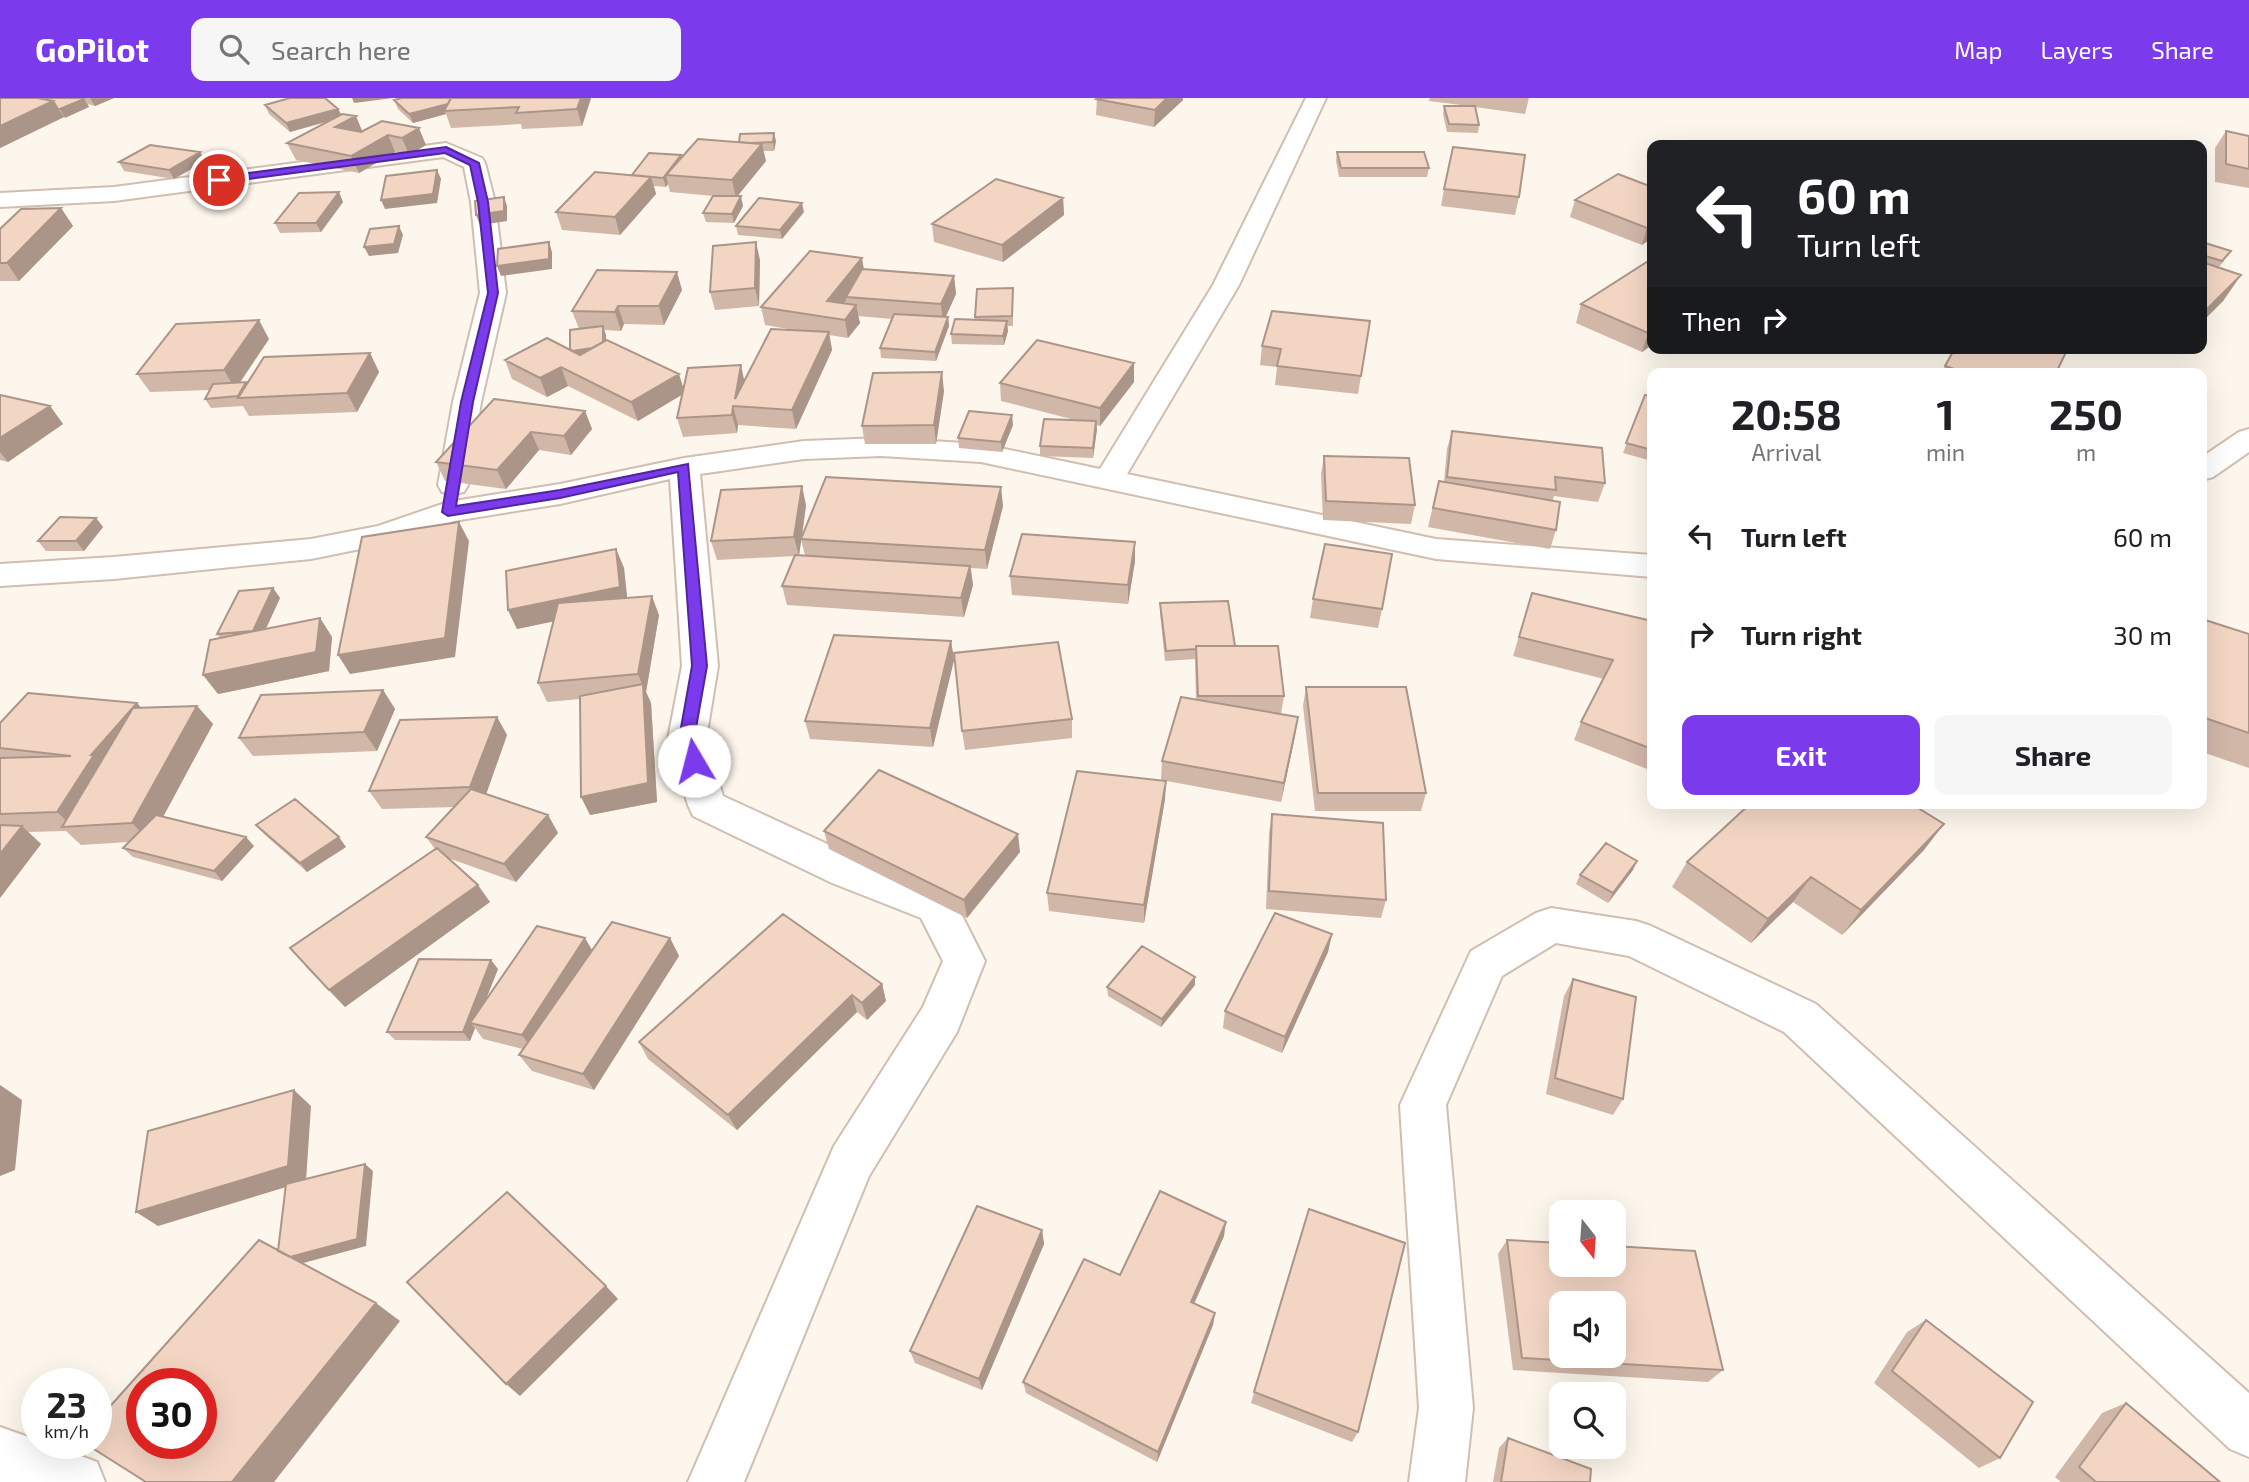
<!DOCTYPE html>
<html lang="en">
<head>
<meta charset="utf-8">
<style>
	body { margin:0; font-family:"Exo 2",sans-serif; background:#f6f6f6; color:#202124; height:100vh; display:flex; flex-direction:column; font-size:26px; white-space:nowrap }
	* { box-sizing:border-box; margin:0 }
	p { font-size:23px; color:#757577 }
	.icon { flex:none; width:38px; height:38px; fill:none; stroke:currentColor; stroke-width:2; stroke-linecap:round; stroke-linejoin:round }
	.map { position:relative; flex:1; overflow:hidden }
	.sheet { position:absolute; left:1647px; top:270px; width:560px; height:441px; display:flex; flex-direction:column; background:#fff; border-radius:14px; box-shadow:0 7px 28px #0002 }
	.sheet>* { flex:none }
	.top-card { position:absolute; left:1647px; top:42px; width:560px; height:214px; border-radius:14px; box-shadow:0 7px 28px #0002; background:#202124; color:#fff; overflow:hidden }
	.needle { width:46px; rotate:163deg }
	.fabs { position:absolute; left:1549px; top:1102px; display:grid; gap:14px }
	.fabs a { display:grid; place-items:center; width:77px; height:77px; border-radius:14px; background:#fff; box-shadow:0 7px 28px #0002; font-size:35px }
	.speed { position:absolute; left:21px; top:1270px; display:flex; gap:14px; font-size:35px; font-weight:700; text-align:center }
	.speed>* { display:grid; place-content:center; width:91px; height:91px; border-radius:50%; background:#fff; box-shadow:0 7px 28px #0002; line-height:1 }
	.speed small { font-size:18px; font-weight:400 }
	.speed .limit { border:10px solid #d22; background:#fff; color:#111 }
	.pin { position:absolute; display:grid; place-items:center; width:60px; height:60px; color:#fff; margin:-30px; border:4px solid #fff; border-radius:50%; box-shadow:0 2px 7px #0007 }
	.me { position:absolute; width:77px; margin:-38px; rotate:352deg; stroke-linejoin:round; filter:drop-shadow(0 0 5px #0008) }
	.turn { display:flex; align-items:center; gap:24px; height:147px; padding:0 35px; font-size:32px }
	.turn .icon { width:91px; height:91px; stroke-width:2.5 }
	.turn b { display:block; font-size:49px; line-height:60px }
	.then { display:flex; align-items:center; height:66px; padding:0 35px; background:#0003; gap:14px; font-size:26px }
	.eta { display:flex; justify-content:space-evenly; align-items:center; height:119px; text-align:center }
	.eta b { font-size:42px; font-weight:700; line-height:49px }
	.primary-button { display:flex; gap:14px; margin-top:auto; padding:14px 35px }
	.primary-button a { flex:1; height:80px; border-radius:14px; background:#7c3aed; color:#fff; font-size:28px; font-weight:700; line-height:80px; text-align:center }
	.primary-button a+a { background:#f6f6f6; color:#202124 }
	ul { padding:0; list-style:none }
	li { display:flex; align-items:center; gap:21px; height:98px; padding:0 35px }
	li div { flex:1 }
	li b { display:block; font-size:26px }
	li em { font-style:normal }
	header { display:flex; align-items:center; gap:42px; box-sizing:border-box; height:98px; padding:0 35px; background:#7c3aed; color:#fff }
	header strong { font-size:33px }
	nav { display:flex; gap:38px; margin-inline-start:auto; font-size:24px }
	.search { width:490px; height:63px; background:#f6f6f6; display:flex; align-items:center; gap:18px; box-sizing:border-box; padding:0 24px; border-radius:14px; color:#757577; font-size:26px }
	.map>svg:first-child { display:block }
	.lines { fill:none; stroke-linecap:round; stroke-linejoin:round }
	.minor-casing { stroke:#d1beb0; stroke-width:4 }
	.minor { fill:#fff; fill-rule:evenodd }
	.wall { fill:#d1b7a8; fill-rule:evenodd }
	.shaded-wall { fill:#aa9588 }
	.building { fill:#f3d5c3; stroke:#aa9588; stroke-width:2; fill-rule:evenodd }
	.route { fill:#7c3aed; stroke:#51269a; stroke-width:2 }
</style>
</head>
<body>
<header>
<strong>GoPilot</strong>
<div class="search"><svg class="icon" aria-label="search" viewBox="0 0 24 24"><circle cx="10" cy="10" r="6"/><path d="M15 15l6 6"/></svg>Search here</div>
<nav><a>Map</a><a>Layers</a><a>Share</a></nav>
</header>
<div class="map">
<svg width="2249" height="1384" viewBox="0 0 2249 1384">
	<rect width="100%" height="100%" fill="#fdf6ec"/>
	<g class="lines">
		<defs>
			<path id="minor" d="M1306,0H1326L1239,187L1127,376L1436,441L1652,457V479L1436,461L981,364L881,358L804,361L700,376L718,568L706,641L723,698L860,761L951,796L985,863L957,934L869,1078L744,1384H688L834,1048L923,909L943,863L921,820L832,785L693,718L688,707L668,641L682,568L670,381L560,406L454,423L395,444L311,461L114,481L0,488V466L114,459L311,441L378,428L448,404L560,386L684,360L804,343L881,340L981,346L1100,371L1213,187Z
				M446,45L482,60L485,65L495,104L506,195L481,304L468,387L464,394L453,396L442,394L438,387L453,304L480,195L471,104L464,69L443,59L114,103L0,109V95L114,89Z
				M2249,331V354L2213,379L2202,382V359L2239,334Z
				M1551,810L1636,823L1651,828L1816,906L2249,1295V1359L2230,1351L1784,934L1629,858L1556,845L1502,878L1446,1007L1473,1310L1465,1384H1409L1419,1310L1400,1007L1471,853L1536,815Z
				M0,1329L37,1342V1346H48L97,1364L105,1384H0Z"/>
		</defs>
		<!-- minor casing -->
		<use href="#minor" class="minor-casing"/>
		<!-- minor -->
		<use href="#minor" class="minor"/>
	</g>
	<!-- wall -->
	<path class="wall" d="M0,0H114L95,8L88,6L89,9L64,19L0,50Z
		M402,0H591L582,28L522,31L521,26L451,30L446,16L413,25L398,11L394,2Z
		M1097,0H1183V2L1154,29L1096,17Z
		M1430,0H1529L1525,16L1475,9L1479,27L1478,35L1447,34L1443,16L1444,8H1469L1429,3Z
		M265,7L338,11L341,16L362,34L382,23L426,47L409,57L395,54L359,75L296,62L287,45L327,24L290,34L269,16Z
		M2226,33L2249,38V90L2215,84V50Z
		M776,43L774,53H763L766,63L737,98L743,108L734,125L706,124L703,115L714,98L670,94L668,86L666,89L654,88L656,96L620,137L562,132L556,114L632,77L681,57L682,59L739,44Z
		M200,54L205,63L174,81L124,73L119,64Z
		M1337,54L1429,70L1427,79H1339L1336,63Z
		M1652,89V140L1642,147L1570,119L1575,102Z
		M1444,91L1519,99L1515,117L1441,108Z
		M1063,100L1064,117L1003,164L934,144L932,126Z
		M343,104L321,134L280,135L275,125Z
		M61,110L73,128L19,183H0V131Z
		M804,114L782,141L738,137L736,128Z
		M2202,144L2224,163L2218,170L2241,177L2223,203L2202,224Z
		M760,162L759,208L715,212L710,194Z
		M1652,163V247L1642,254L1576,225L1581,206Z
		M864,171L954,178L956,196L945,219H948L949,228L936,263L881,260L880,250L892,221L858,218L860,225L848,240L829,237L832,252L796,331L738,327L737,335L683,339L677,320L682,296L638,323L568,288L547,299L512,281L505,262L570,251L579,231L572,213L682,192L664,227L624,226L621,233L604,232L606,243L684,291L744,282L794,232L765,227L761,209Z
		M1013,200V228H1007L1008,233L1004,247L952,246L951,236L975,222V219Z
		M1370,223L1358,296L1275,287L1277,269L1260,267L1262,248Z
		M269,241L240,285L247,286L370,255L379,274L357,314L249,318L243,308L211,310L205,301L210,292L150,294L137,276Z
		M1955,250L2056,275H1941Z
		M2127,250H2141L2137,254Z
		M1134,265V284L1100,328L1097,327L1093,360L1040,358V348L1075,322L1001,303L1000,285Z
		M944,293L936,346H865L862,328Z
		M0,297L50,308L63,326L8,364L0,362Z
		M1645,297L1652,298V363L1623,355Z
		M585,313L592,331L571,357L539,352L506,391L445,383L436,364Z
		M1013,327L1002,354L959,350L958,340Z
		M1452,333L1605,385L1598,404L1554,398L1553,402L1556,432L1550,451L1428,429L1439,383L1444,384L1447,351Z
		M1324,358L1415,407L1411,426L1323,422L1321,376Z
		M806,407L802,440L1003,408L987,471L971,470L973,487L964,519L787,507L782,488L795,458L717,462L711,443ZM801,442L805,457H799Z
		M96,420L103,429L84,453H46L38,443Z
		M1135,444V463L1128,506L1012,497L1010,478Z
		M616,451L624,470L627,499L659,517L646,594L651,605L657,704L590,717L580,601L547,604L538,585L553,523L517,531L508,512Z
		M273,490L280,500L266,531L320,520L332,539L329,573L218,596L220,540L217,536Z
		M1532,495L1652,523V673L1574,642L1581,624L1604,581L1513,558Z
		M1313,501L1382,511L1378,530L1310,520Z
		M1160,505L1235,548L1284,598L1281,616L1295,638L1281,704L1161,682L1162,663L1196,602L1195,561L1165,563L1160,515Z
		M2202,521L2249,536V670L2202,654Z
		M951,543L954,562L933,649L810,641L805,623Z
		M1306,589L1426,695L1421,713H1315L1303,608Z
		M383,592L395,611L377,653L253,658L239,640Z
		M137,605L141,610L197,608L213,626L163,719L254,748L222,783L133,759L123,750L128,744L81,747L66,733L28,734L41,746L0,800V625Z
		M497,619L507,637L486,696L548,717L558,735L516,784L448,760L490,804L345,909L305,868L435,751L426,739L454,709L382,711L369,693Z
		M1072,621V640L965,652L962,633Z
		M1166,683L1165,701L1144,825L1049,813L1047,795Z
		M1824,709L1924,752L1842,837L1793,804L1751,845L1672,789L1687,764Z
		M1272,716L1386,802L1381,820L1266,811L1269,735Z
		M256,727L346,749L307,774L264,736Z
		M824,733L1020,754L967,820L829,751Z
		M1633,772L1608,805L1576,786L1580,777Z
		M1332,836L1328,854L1282,955L1223,930L1225,913Z
		M670,840L679,858L594,992L532,973L519,957L523,951L483,941L475,930L470,943L395,942L387,934L498,871L485,904L592,852Z
		M1573,881L1623,1001L1613,1017L1546,996L1564,898Z
		M882,886L886,903L867,922L857,914L737,1032L648,961L639,944Z
		M1195,887L1161,929L1108,898L1107,889Z
		M1309,1111L1358,1334L1352,1344L1251,1305Z
		M1042,1132L1044,1146L982,1292L915,1265L910,1253Z
		M1224,1138L1194,1206L1215,1215L1213,1227L1157,1364L1026,1295L1023,1284L1120,1177Z
		M1507,1142L1723,1272L1708,1284L1513,1272L1498,1156Z
		M1926,1222L2000,1360L1979,1370L1874,1285L1907,1234Z
		M2126,1305L2220,1384H2061L2055,1379L2102,1315Z
		M1508,1340L1590,1384H1493L1499,1350Z"/>
	<!-- shaded-wall -->
	<path class="shaded-wall" d="M90,0H114L95,8Z
		M352,0H393L354,5Z
		M581,0H591L582,28L577,11Z
		M1167,0H1183V2L1154,29L1155,12Z
		M84,1L89,9L65,20L60,11Z
		M53,3L64,19L0,50V28Z
		M461,3L444,13L446,16L413,25L409,16Z
		M338,11L342,19L290,34L286,25Z
		M356,18L363,35L335,29Z
		M419,30L426,47L409,57L402,40Z
		M774,35L776,43L774,53L773,44Z
		M388,37L395,54L359,75L351,58Z
		M762,46L766,63L736,100L732,82Z
		M200,54L205,63L174,81L169,72Z
		M681,57L684,65L666,77L668,86L666,89L663,80Z
		M437,72L441,81L437,105L385,111L381,102Z
		M651,79L656,96L620,137L615,119Z
		M339,94L343,104L321,134L316,125Z
		M741,98L743,108L734,125L732,116Z
		M504,99L507,108V123L480,127L476,117Z
		M1063,100L1064,117L1003,164L1002,147Z
		M802,105L804,114L782,141L780,132Z
		M61,110L73,128L19,183L7,165Z
		M1652,127V140L1642,147L1647,130Z
		M399,128L403,137L398,155L369,158L364,149Z
		M549,144L552,154V171L501,178L497,168Z
		M756,144L760,162L759,208L755,190Z
		M862,160L865,178L846,199V202L830,221L827,203Z
		M677,174L682,192L664,227L659,208Z
		M2241,177L2223,203L2202,224V216Z
		M954,178L956,196L943,225L941,206Z
		M856,207L860,225L848,240L845,222Z
		M618,208L624,226L621,233L615,214Z
		M948,219L949,228L936,263L935,254Z
		M259,222L269,241L235,291L224,272Z
		M1007,223L1008,233L1004,247L1003,238Z
		M603,228L606,237L607,258L573,263L570,253Z
		M1652,233V247L1642,254L1648,235Z
		M829,234L832,252L796,331L792,312Z
		M370,255L379,274L357,314L347,295Z
		M1134,265V284L1100,328V310Z
		M741,267L745,286L735,301Z
		M561,269L568,288L547,299L540,280Z
		M942,274L944,293L936,346L934,327Z
		M679,276L685,295L638,323L631,304Z
		M50,308L63,326L8,364L0,354V340Z
		M733,308L738,327L737,335L732,317Z
		M585,313L592,331L571,357L564,338Z
		M1012,317L1013,327L1002,354L1001,344Z
		M1096,323L1097,332L1093,360V350Z
		M531,334L539,352L506,391L497,372Z
		M802,388L806,407L799,458L794,439Z
		M1001,389L1003,408L987,471L985,452Z
		M96,420L103,429L84,453L76,443Z
		M459,424L469,443L455,559L350,576L338,557Z
		M1135,444V463L1128,506V487Z
		M616,451L624,470L628,508L517,531L508,512Z
		M970,468L973,487L964,519L961,500Z
		M273,490L280,500L260,543L253,533Z
		M652,498L659,517L646,594L651,605L657,704L590,717L581,699L643,589L638,576Z
		M320,520L332,539L329,573L218,596L203,577Z
		M951,543L954,562L933,649L930,630Z
		M383,592L395,611L377,653L364,634Z
		M137,605L153,623L72,728L57,714L91,657Z
		M197,608L213,626L150,743L132,725Z
		M497,619L507,637L482,708L470,689Z
		M1298,619L1295,638L1281,704L1284,685Z
		M1166,683L1165,701L1144,825V807Z
		M548,717L558,735L516,784L504,766Z
		M1944,726L1924,752L1842,837L1861,812Z
		M22,728L41,746L0,800V756Z
		M1018,736L1020,754L967,820L964,802Z
		M246,739L254,748L222,783L214,773Z
		M339,739L346,749L307,774L300,765Z
		M1637,763L1633,772L1608,805L1613,795Z
		M1811,779L1793,804L1751,845L1768,821Z
		M478,787L490,804L345,909L329,892Z
		M1332,836L1328,854L1282,955L1285,939Z
		M585,840L595,857L534,954L522,937Z
		M670,840L679,858L594,992L583,976Z
		M491,862L498,871L476,926L470,925L475,930L470,943L463,934Z
		M1195,879V887L1161,929L1162,921Z
		M882,886L886,903L867,922L862,905Z
		M852,897L857,914L737,1032L728,1017Z
		M0,987L22,1002L15,1072L0,1078Z
		M294,992L311,1008L306,1083L158,1128L136,1114Z
		M365,1066L373,1073L366,1148L296,1167L286,1160Z
		M1226,1124L1224,1138L1189,1217L1191,1204Z
		M1042,1132L1044,1146L982,1292L979,1281Z
		M606,1188L618,1201L520,1298L506,1286Z
		M376,1205L400,1223L274,1384H232Z
		M1215,1215L1213,1227L1157,1364L1158,1354Z"/>
	<!-- building -->
	<path class="building" d="M0,0H37L53,3L0,28Z
		M37,0H82L84,1L60,11H58L53,3Z
		M290,0H325L338,11L286,25L265,7Z
		M402,0H451L448,6L409,16L394,2Z
		M451,0H581L577,11L516,15L519,9L444,13Z
		M1097,0H1167L1155,12L1096,1Z
		M1444,8H1475L1479,27L1449,26Z
		M342,16L356,18L335,29L361,34L382,23L419,30L402,40L388,37L351,58L287,45Z
		M2226,33L2249,38V71L2226,66Z
		M774,35L773,44L750,45L739,44L740,36Z
		M698,41L762,46L732,82L666,77Z
		M150,47L200,54L169,72L119,64Z
		M1453,49L1525,57L1519,99L1444,91Z
		M1337,54H1424L1429,70H1341Z
		M649,55L681,57L663,80L632,77Z
		M437,72L433,96L381,102L386,78Z
		M595,74L651,79L615,119L556,114Z
		M1618,76L1652,89V127L1647,130L1575,102Z
		M996,81L1063,100L1002,147L932,126Z
		M339,94L316,125H275L299,95Z
		M713,98H741L732,116L703,115Z
		M504,99V113L476,117L475,103Z
		M759,100L802,105L780,132L736,128Z
		M61,110L7,165H0V131L21,111Z
		M399,128L394,146L364,149L370,131Z
		M549,144V161L497,168L498,151Z
		M756,144L755,190L710,194L713,148Z
		M2202,144L2231,153L2222,163L2202,157Z
		M810,153L862,160L827,203L856,207L845,222L761,209Z
		M1650,162L1652,163V233L1648,235L1581,206Z
		M2202,164L2241,177L2202,216Z
		M862,171L954,178L941,206L846,199Z
		M597,172L677,174L659,208H618L615,214L572,213Z
		M1013,190L1012,218L975,219L977,191Z
		M1272,213L1370,223L1361,278L1277,268L1281,251L1262,248Z
		M894,216L948,219L935,254L880,250Z
		M955,221L1007,223L1003,238L951,236Z
		M259,222L224,272L137,276L176,226Z
		M603,228V244L592,250L573,253L570,251V232Z
		M771,231L829,234L792,312L733,308L732,317L677,320L688,270L741,267L735,301Z
		M547,240L580,257L607,242L679,276L631,304L561,269L540,280L505,262Z
		M1037,242L1134,265L1100,310L1000,285Z
		M1955,250H2068L2056,275H1966L1945,268Z
		M370,255L347,295L238,300L264,259Z
		M942,274L934,327L862,328L873,275Z
		M246,284L238,298L205,301L213,286Z
		M0,297L50,308L0,340Z
		M1645,297L1652,298V352L1626,345Z
		M494,301L585,313L564,338L531,334L497,372L436,364Z
		M969,313L1012,317L1001,344L958,340Z
		M1044,321L1096,323L1093,350L1040,348Z
		M1452,333L1602,350L1605,385L1555,379L1556,392L1447,379Z
		M1324,358L1409,360L1415,407L1326,403Z
		M826,379L1001,389L985,452L801,441Z
		M1439,383L1560,404L1556,432L1433,410Z
		M802,388L794,439L711,443L721,392Z
		M60,419L96,420L76,443H38Z
		M459,424L445,540L338,557L362,439Z
		M1022,436L1135,444L1128,487L1010,478Z
		M1325,446L1392,456L1382,511L1313,501Z
		M616,451L620,489L508,512L506,473Z
		M795,457L970,468L961,500L782,488Z
		M273,490L253,533L217,536L239,493Z
		M1532,495L1652,523V651L1581,624L1613,562L1519,539Z
		M652,498L638,576L538,585L558,505Z
		M1228,503L1235,548H1196V551L1166,553L1160,505Z
		M320,520L316,554L203,577L210,542Z
		M2202,521L2249,536V635L2202,619Z
		M834,537L951,543L930,630L805,623Z
		M1058,544L1072,621L962,633L954,555Z
		M1196,548H1278L1284,598H1198Z
		M643,586L648,685L581,699L580,598Z
		M1306,589H1406L1426,695H1318Z
		M383,592L364,634L239,640L261,597Z
		M28,595L137,605L91,657H94L57,714L0,716V660L71,658L0,650V625Z
		M1181,599L1298,619L1284,685L1162,663Z
		M197,608L132,725L62,729L133,610Z
		M497,619L470,689L369,693L400,622Z
		M879,672L1018,736L964,802L824,733Z
		M1077,673L1166,683L1144,807L1047,795Z
		M471,691L548,717L504,766L426,739Z
		M295,701L339,739L300,765L256,727Z
		M1751,705H1817L1824,709L1828,705H1910L1944,726L1861,812L1811,779L1768,821L1687,764Z
		M1272,716L1383,725L1386,802L1269,793Z
		M156,717L246,739L214,773L123,750Z
		M0,727L22,728L0,756Z
		M1606,745L1637,763L1613,795L1580,777Z
		M437,750L478,787L329,892L290,850Z
		M1275,815L1332,836L1285,939L1225,913Z
		M783,816L882,886L862,905L852,897L728,1017L639,944Z
		M612,824L670,840L583,976L519,957Z
		M537,828L585,840L522,937L470,925Z
		M1142,848L1195,879L1162,921L1107,889Z
		M419,861L491,862L463,934H387Z
		M1573,881L1636,899L1623,1001L1555,980Z
		M294,992L288,1068L136,1114L148,1033Z
		M365,1066L357,1141L290,1159L278,1153L286,1086Z
		M1160,1093L1226,1124L1191,1204L1215,1215L1158,1354L1023,1284L1084,1161L1120,1177Z
		M507,1094L606,1188L506,1286L407,1184Z
		M977,1108L1042,1132L979,1281L910,1253Z
		M1309,1111L1405,1145L1358,1334L1254,1294Z
		M259,1142L376,1205L232,1384H146L86,1346H96V1324ZM142,1286H201V1346H142Z
		M1507,1142L1561,1145V1167H1614V1148L1695,1153L1723,1272L1522,1260ZM1561,1206H1614V1258H1561Z
		M1926,1222L2033,1304L2000,1360L1892,1273Z
		M2126,1305L2220,1384H2096L2079,1369Z
		M1508,1340L1591,1371L1590,1384H1501Z"/>
	<!-- route -->
	<path class="route" d="M446,49L479,65L488,104L498,195L473,304L456,408L560,392L688,366L707,568L694,641L701,663L699,667H688L679,641L692,568L678,374L560,400L448,418L442,414L461,304L488,195L478,104L470,67L445,55L219,85L214,82L219,79Z"/>
</svg>
<div class="fabs">
<a><svg class="needle" viewBox="-14 -14 28 28"><path d="M0-13l5 13h-10z" fill="#e53935"/><path d="M0 13l5-13h-10z" fill="#757577"/></svg></a>
<a><svg class="icon" aria-label="sound" viewBox="0 0 24 24"><path d="M4 9h4l5-4v14l-5-4H4zM17 9q2 3 0 6"/></svg></a>
<a><svg class="icon" aria-label="search" viewBox="0 0 24 24"><circle cx="10" cy="10" r="6"/><path d="M15 15l6 6"/></svg></a>
</div>
<div class="speed"><div>23<small>km/h</small></div><div class="limit">30</div></div>
<div class="pin" style="left:219px;top:82px;background:#d93025"><svg class="icon" aria-label="arrive" viewBox="0 0 24 24"><path d="M6 21V4h12l-3 4 3 4H6"/></svg></div>
<svg class="me" style="left:694px;top:663px" viewBox="-20 -20 40 40"><circle r="19" fill="#fff"/><path d="M0-13L10 11 0 6-10 11z" fill="#7c3aed"/></svg>
<div class="top-card">
<div class="turn"><svg class="icon" aria-label="left" viewBox="0 0 24 24"><path d="M17 20v-9H6M10 6l-5 5 5 5"/></svg><div><b>60 m</b>Turn left</div></div>
<div class="then">Then<svg class="icon" aria-label="right" viewBox="0 0 24 24"><path d="M7 20v-9h11M14 6l5 5-5 5"/></svg></div>
</div>
<section class="sheet">
<div class="eta">
<div><b>20:58</b><p>Arrival</p></div>
<div><b>1</b><p>min</p></div>
<div><b>250</b><p>m</p></div>
</div>
<ul>
<li><svg class="icon" aria-label="left" viewBox="0 0 24 24"><path d="M17 20v-9H6M10 6l-5 5 5 5"/></svg><div><b>Turn left</b></div><em>60 m</em></li>
<li><svg class="icon" aria-label="right" viewBox="0 0 24 24"><path d="M7 20v-9h11M14 6l5 5-5 5"/></svg><div><b>Turn right</b></div><em>30 m</em></li>
</ul>
<div class="primary-button"><a>Exit</a><a>Share</a></div>
</section>
</div>
</body>
</html>
